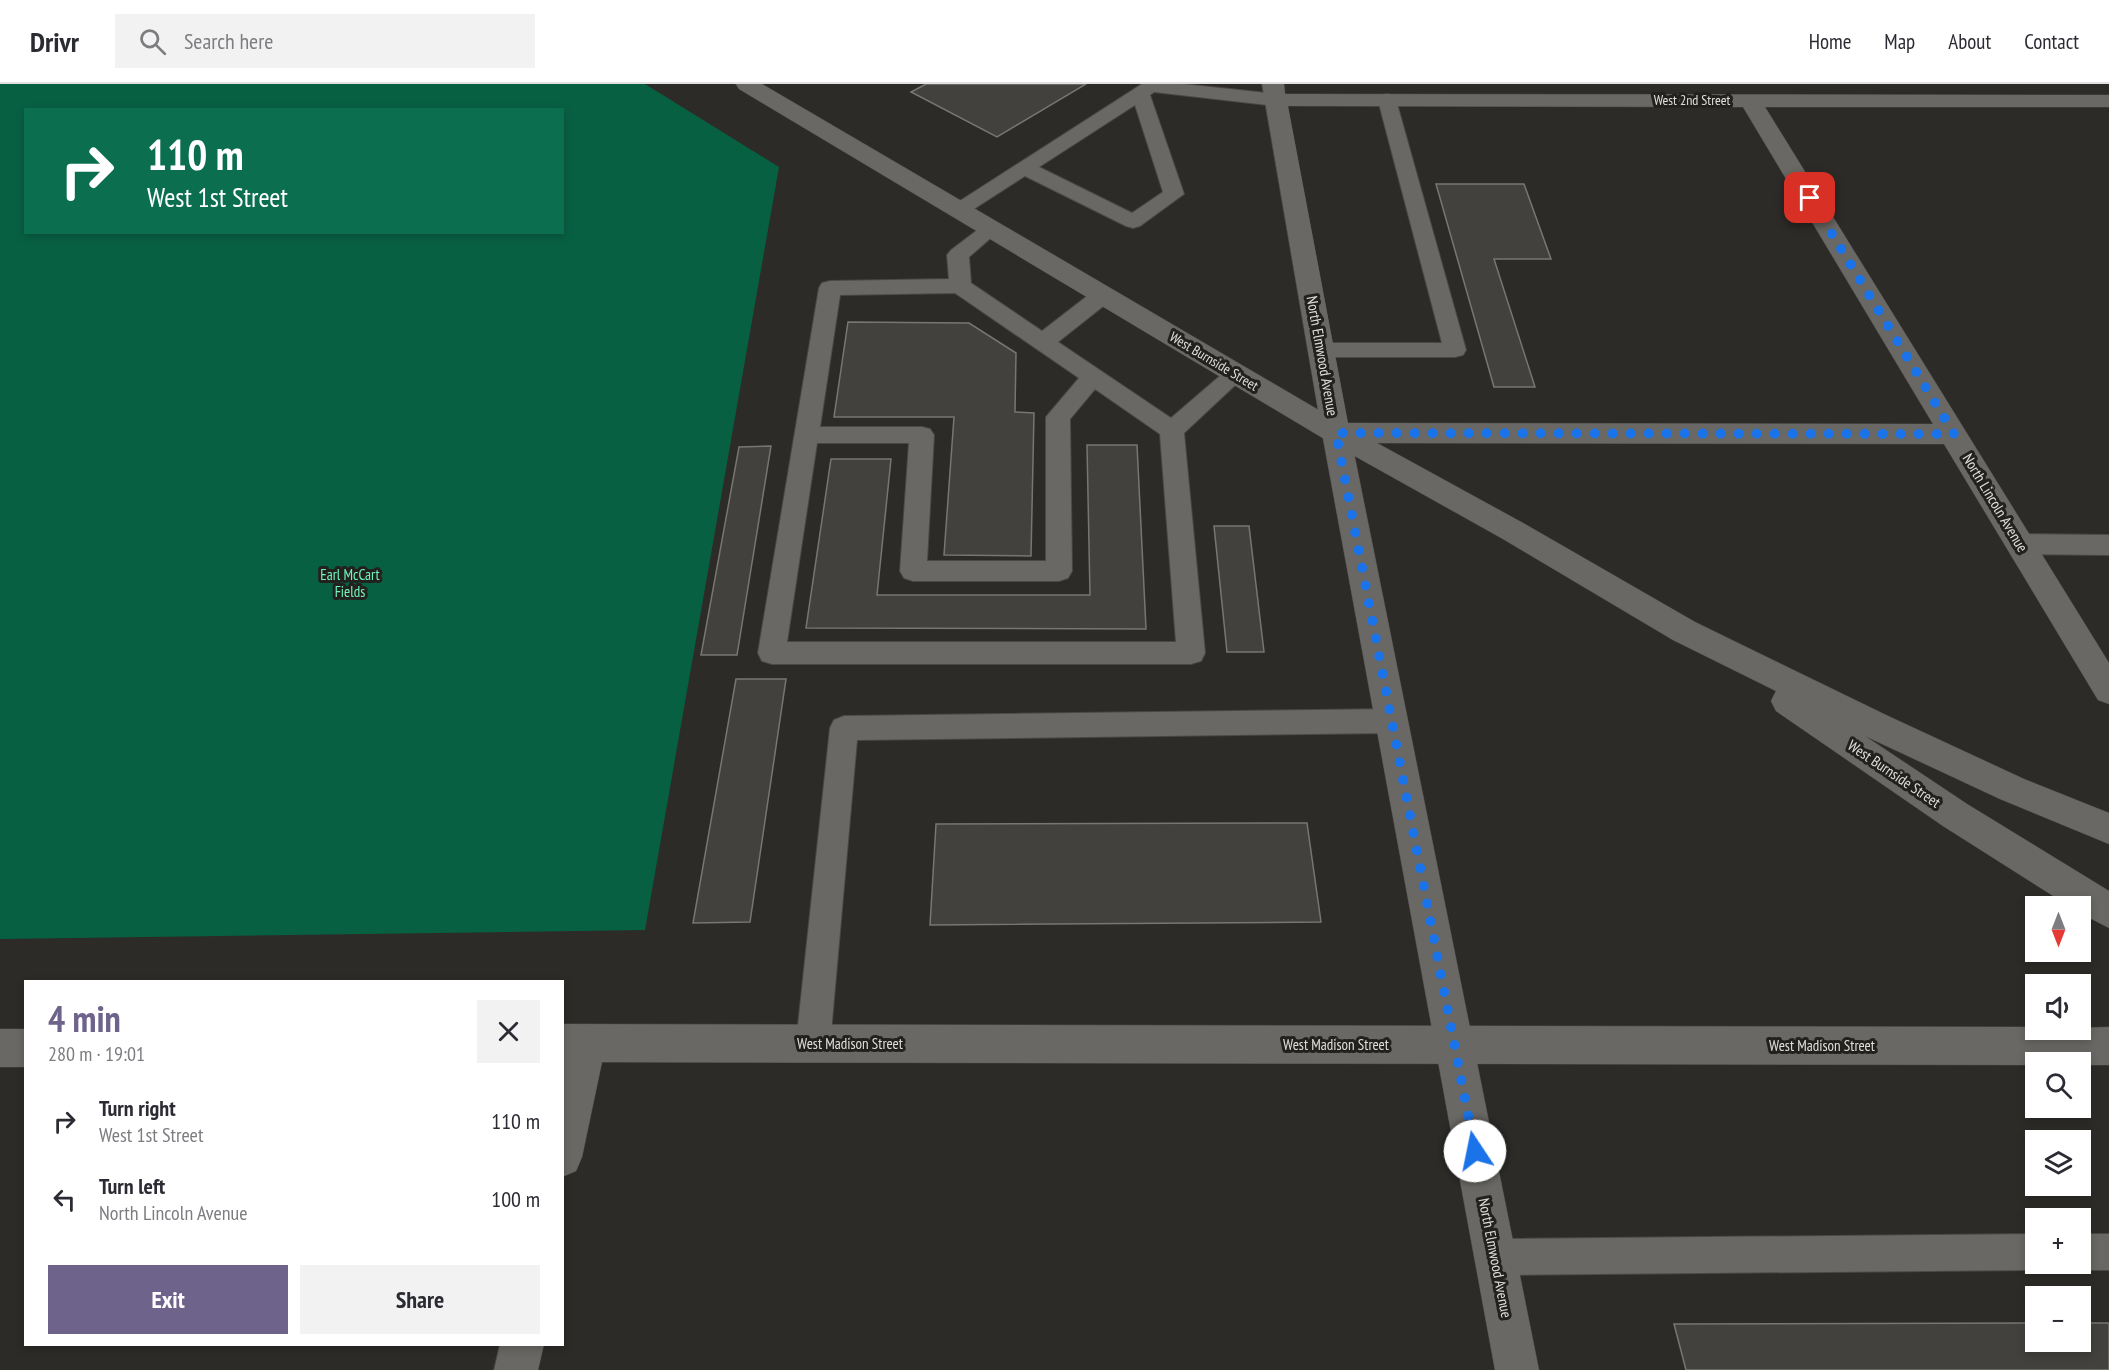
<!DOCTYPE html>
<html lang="en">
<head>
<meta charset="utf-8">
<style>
	body { margin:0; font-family:"PT Sans Narrow",sans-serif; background:#f2f2f3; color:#2b2b33; height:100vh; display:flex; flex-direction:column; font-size:22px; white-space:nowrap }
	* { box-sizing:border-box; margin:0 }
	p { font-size:20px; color:#7c7c81 }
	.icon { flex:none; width:33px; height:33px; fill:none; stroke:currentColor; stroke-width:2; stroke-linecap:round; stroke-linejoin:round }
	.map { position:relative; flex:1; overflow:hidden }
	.side { position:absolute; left:24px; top:896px; width:540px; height:366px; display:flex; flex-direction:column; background:#fff; border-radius:0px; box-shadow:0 3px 9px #0003 }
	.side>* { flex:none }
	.hud { position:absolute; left:24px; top:24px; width:540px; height:126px; border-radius:0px; box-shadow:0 3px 9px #0003; background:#0b6e4f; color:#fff; overflow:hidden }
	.needle { width:39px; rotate:180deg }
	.buttons { position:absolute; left:2025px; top:812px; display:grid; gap:12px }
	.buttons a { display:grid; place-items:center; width:66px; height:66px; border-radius:0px; background:#fff; box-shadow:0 3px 9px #0003; font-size:30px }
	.pin { position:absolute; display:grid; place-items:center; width:51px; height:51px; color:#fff; margin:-26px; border-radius:12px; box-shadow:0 3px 9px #0006 }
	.me { position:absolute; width:66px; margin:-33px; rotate:349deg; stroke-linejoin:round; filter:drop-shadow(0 0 4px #0008) }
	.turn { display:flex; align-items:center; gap:21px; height:126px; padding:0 24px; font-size:27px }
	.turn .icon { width:78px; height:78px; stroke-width:2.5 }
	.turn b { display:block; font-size:42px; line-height:51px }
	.round { display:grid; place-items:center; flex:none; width:63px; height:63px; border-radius:0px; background:#f2f2f3 }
	.headline { display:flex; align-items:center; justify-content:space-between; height:102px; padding:0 24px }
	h1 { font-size:36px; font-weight:700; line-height:45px; color:#6e638a }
	.button { display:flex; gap:12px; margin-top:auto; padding:12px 24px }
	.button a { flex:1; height:69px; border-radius:0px; background:#6e638a; color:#fff; font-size:24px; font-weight:700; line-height:69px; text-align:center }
	.button a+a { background:#f2f2f3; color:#2b2b33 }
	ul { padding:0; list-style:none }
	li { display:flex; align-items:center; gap:18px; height:78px; padding:0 24px }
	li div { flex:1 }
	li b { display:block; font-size:22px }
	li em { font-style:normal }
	header { display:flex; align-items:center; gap:36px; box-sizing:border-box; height:84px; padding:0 30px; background:#fff; border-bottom:2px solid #e1e1e2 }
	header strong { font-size:28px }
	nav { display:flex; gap:33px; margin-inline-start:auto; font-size:21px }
	.search { width:420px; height:54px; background:#f2f2f3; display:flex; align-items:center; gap:15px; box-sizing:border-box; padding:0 21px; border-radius:0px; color:#7c7c81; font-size:22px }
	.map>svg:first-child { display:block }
	.green { fill:#086043; fill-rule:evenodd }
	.building { fill:#43413e; stroke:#787672; stroke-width:1.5 }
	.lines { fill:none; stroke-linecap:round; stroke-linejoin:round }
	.lane-casing { stroke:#4a4845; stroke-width:2 }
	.street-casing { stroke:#4a4845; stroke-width:1 }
	.secondary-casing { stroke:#4a4845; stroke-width:1 }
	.lane { fill:#6a6864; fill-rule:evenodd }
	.street { fill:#6a6864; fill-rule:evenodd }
	.secondary { fill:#6a6864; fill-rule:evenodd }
	.route { stroke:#1a73e8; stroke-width:10; stroke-dasharray:0 18 }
	.labels { text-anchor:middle; stroke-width:6; stroke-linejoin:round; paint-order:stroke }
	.far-street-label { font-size:14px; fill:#e0dedc; stroke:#23211e }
	.street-label { font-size:15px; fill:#e0dedc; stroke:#23211e }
	.park-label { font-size:15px; fill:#6ff7bf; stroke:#23211e }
</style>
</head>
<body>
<header>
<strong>Drivr</strong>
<div class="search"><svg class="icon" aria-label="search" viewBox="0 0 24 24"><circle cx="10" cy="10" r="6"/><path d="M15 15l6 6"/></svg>Search here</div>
<nav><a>Home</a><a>Map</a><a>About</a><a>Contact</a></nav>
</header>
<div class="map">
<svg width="2109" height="1286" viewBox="0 0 2109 1286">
	<rect width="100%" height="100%" fill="#2d2b28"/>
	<!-- green -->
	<path class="green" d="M0,0H645L779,83L645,846L0,855ZM26,26H562V148H26Z"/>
	<!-- building -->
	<path class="building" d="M926,0H1086L997,53L911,8Z
		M1436,100H1524L1551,175H1494L1535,303H1494Z
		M848,238L969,239L1016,269L1015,328L1034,329L1031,472L944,471L954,333H834Z
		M1087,361H1137L1146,545L806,544L831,375H891L877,511H1090Z
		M771,362L737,571H701L739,363Z
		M1214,442H1249L1264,568H1227Z
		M736,595H786L750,838L693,839Z
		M1307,739L1321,838L930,841L936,740Z
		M2036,1239V1257H2080V1239H2109V1286H1686L1674,1240Z"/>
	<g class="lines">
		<defs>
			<path id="lane" d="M1142,0H1183L1276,10L1283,12L1285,16L1283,20L1276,22L1154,8L1150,11L1184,110L1140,142L1133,144L1126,142L1025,92L966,130H952L949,126L952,122ZM1135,21L1163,108L1132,129L1039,83Z
				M1387,10L1394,12L1396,16L1466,266L1463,271L1455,273H1321L1313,271L1310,266L1313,261L1321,259H1442L1378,16L1380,12Z
				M991,139L998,141L1001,145L969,173L971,199L1042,247L1095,206L1103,204L1111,206L1114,211L1111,216L1058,258L1171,334L1228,285L1236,282L1244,285L1247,290L1184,349L1205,569L1201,577L1191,580H772L762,577L758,569L819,204L822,199L830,197L949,195L947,171L951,166L984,141ZM955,209L1079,294L1046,333V477H927L934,351L930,345L922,343H820L840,211ZM1095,305L1160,350L1176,558H787L817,359H909L900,487L904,494L913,497H1059L1068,494L1072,487L1070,335Z
				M2021,450L2109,451V471L2021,470L2012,467L2008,460L2012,453Z
				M1392,625L1402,629L1406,637L1402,645L1392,649L857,656L830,960L825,972L813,977L801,972L796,960L830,644L834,636L844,632Z
				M2036,1150V1179H2050L2036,1186L1495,1191L1482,1186L1477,1173L1482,1160L1495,1155Z
				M2080,1150H2109V1186H2080L2067,1181L2066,1179H2080Z"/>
			<path id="street" d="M1262,0H1284L1285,10L2109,11V23H1765L2109,579V620L2098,616L1944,360L1352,359L1539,1286H1495L1322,349ZM1288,22L1743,23L1933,340L1348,339Z
				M587,940L601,946L606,959L582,1073L576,1087L562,1093V981L573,946Z
				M500,1260H544L538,1286H494Z"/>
			<path id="secondary" d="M736,0H762L1346,342L1523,439L1695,538L1886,631L2024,695L2109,729V760L2000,715L1865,652L1967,720L2109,807V844L2080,829V822H2069L1943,742L1776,627L1771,617L1776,607L1673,556L1503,455L1326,356L739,5Z
				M562,940L2036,943V945L2109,943V981H2080V978H2036V981L562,978Z
				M0,945H26V983H0Z"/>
		</defs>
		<!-- lane casing -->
		<use href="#lane" class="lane-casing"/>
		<!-- street casing -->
		<use href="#street" class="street-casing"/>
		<!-- secondary casing -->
		<use href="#secondary" class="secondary-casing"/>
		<!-- lane -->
		<use href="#lane" class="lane"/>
		<!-- street -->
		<use href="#street" class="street"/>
		<!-- secondary -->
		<use href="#secondary" class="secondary"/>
	</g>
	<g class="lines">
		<!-- route -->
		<path class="route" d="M1475,1067L1336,349L1954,350L1810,114"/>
	</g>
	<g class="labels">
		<!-- far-street labels -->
		<g class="far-street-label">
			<text x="1692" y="21">West 2nd Street</text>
			<text transform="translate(1214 277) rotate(31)" y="5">West Burnside Street</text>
		</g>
		<!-- street labels -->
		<g class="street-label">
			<text transform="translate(1322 272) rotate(80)" y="5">North Elmwood Avenue</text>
			<text transform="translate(1995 419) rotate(59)" y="5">North Lincoln Avenue</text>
			<text transform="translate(1894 690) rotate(34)" y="5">West Burnside Street</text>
			<text x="850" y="965">West Madison Street</text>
			<text x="1336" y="966">West Madison Street</text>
			<text x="1822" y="967">West Madison Street</text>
			<text transform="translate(1495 1174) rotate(79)" y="5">North Elmwood Avenue</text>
		</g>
		<!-- park labels -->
		<g class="park-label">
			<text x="350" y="496">Earl McCart<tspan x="350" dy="17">Fields</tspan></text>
		</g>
	</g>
</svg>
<div class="buttons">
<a><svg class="needle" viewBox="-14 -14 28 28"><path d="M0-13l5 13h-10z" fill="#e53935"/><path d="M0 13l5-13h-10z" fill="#7c7c81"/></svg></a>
<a><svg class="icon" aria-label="sound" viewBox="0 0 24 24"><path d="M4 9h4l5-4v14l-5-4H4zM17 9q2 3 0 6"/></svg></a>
<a><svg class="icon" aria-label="search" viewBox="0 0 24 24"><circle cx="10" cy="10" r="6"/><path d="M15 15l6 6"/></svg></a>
<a><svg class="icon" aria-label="layers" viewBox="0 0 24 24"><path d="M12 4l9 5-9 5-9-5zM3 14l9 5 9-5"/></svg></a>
<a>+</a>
<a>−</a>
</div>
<div class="pin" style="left:1810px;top:114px;background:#d93025"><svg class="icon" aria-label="arrive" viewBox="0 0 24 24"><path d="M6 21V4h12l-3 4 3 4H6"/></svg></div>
<svg class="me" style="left:1475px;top:1067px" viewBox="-20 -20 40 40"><circle r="19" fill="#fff"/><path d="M0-13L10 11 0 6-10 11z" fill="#1a73e8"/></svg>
<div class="hud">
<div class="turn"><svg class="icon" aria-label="right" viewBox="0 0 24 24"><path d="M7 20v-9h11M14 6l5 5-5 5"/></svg><div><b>110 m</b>West 1st Street</div></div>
</div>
<section class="side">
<div class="headline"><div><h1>4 min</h1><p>280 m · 19:01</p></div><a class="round"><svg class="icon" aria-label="close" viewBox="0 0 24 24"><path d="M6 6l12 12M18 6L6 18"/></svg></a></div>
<ul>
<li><svg class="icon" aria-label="right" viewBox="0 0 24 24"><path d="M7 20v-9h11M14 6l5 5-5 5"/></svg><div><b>Turn right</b><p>West 1st Street</p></div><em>110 m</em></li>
<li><svg class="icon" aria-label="left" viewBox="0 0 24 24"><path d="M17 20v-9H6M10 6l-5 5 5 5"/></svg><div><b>Turn left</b><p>North Lincoln Avenue</p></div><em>100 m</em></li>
</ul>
<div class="button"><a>Exit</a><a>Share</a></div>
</section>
</div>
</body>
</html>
